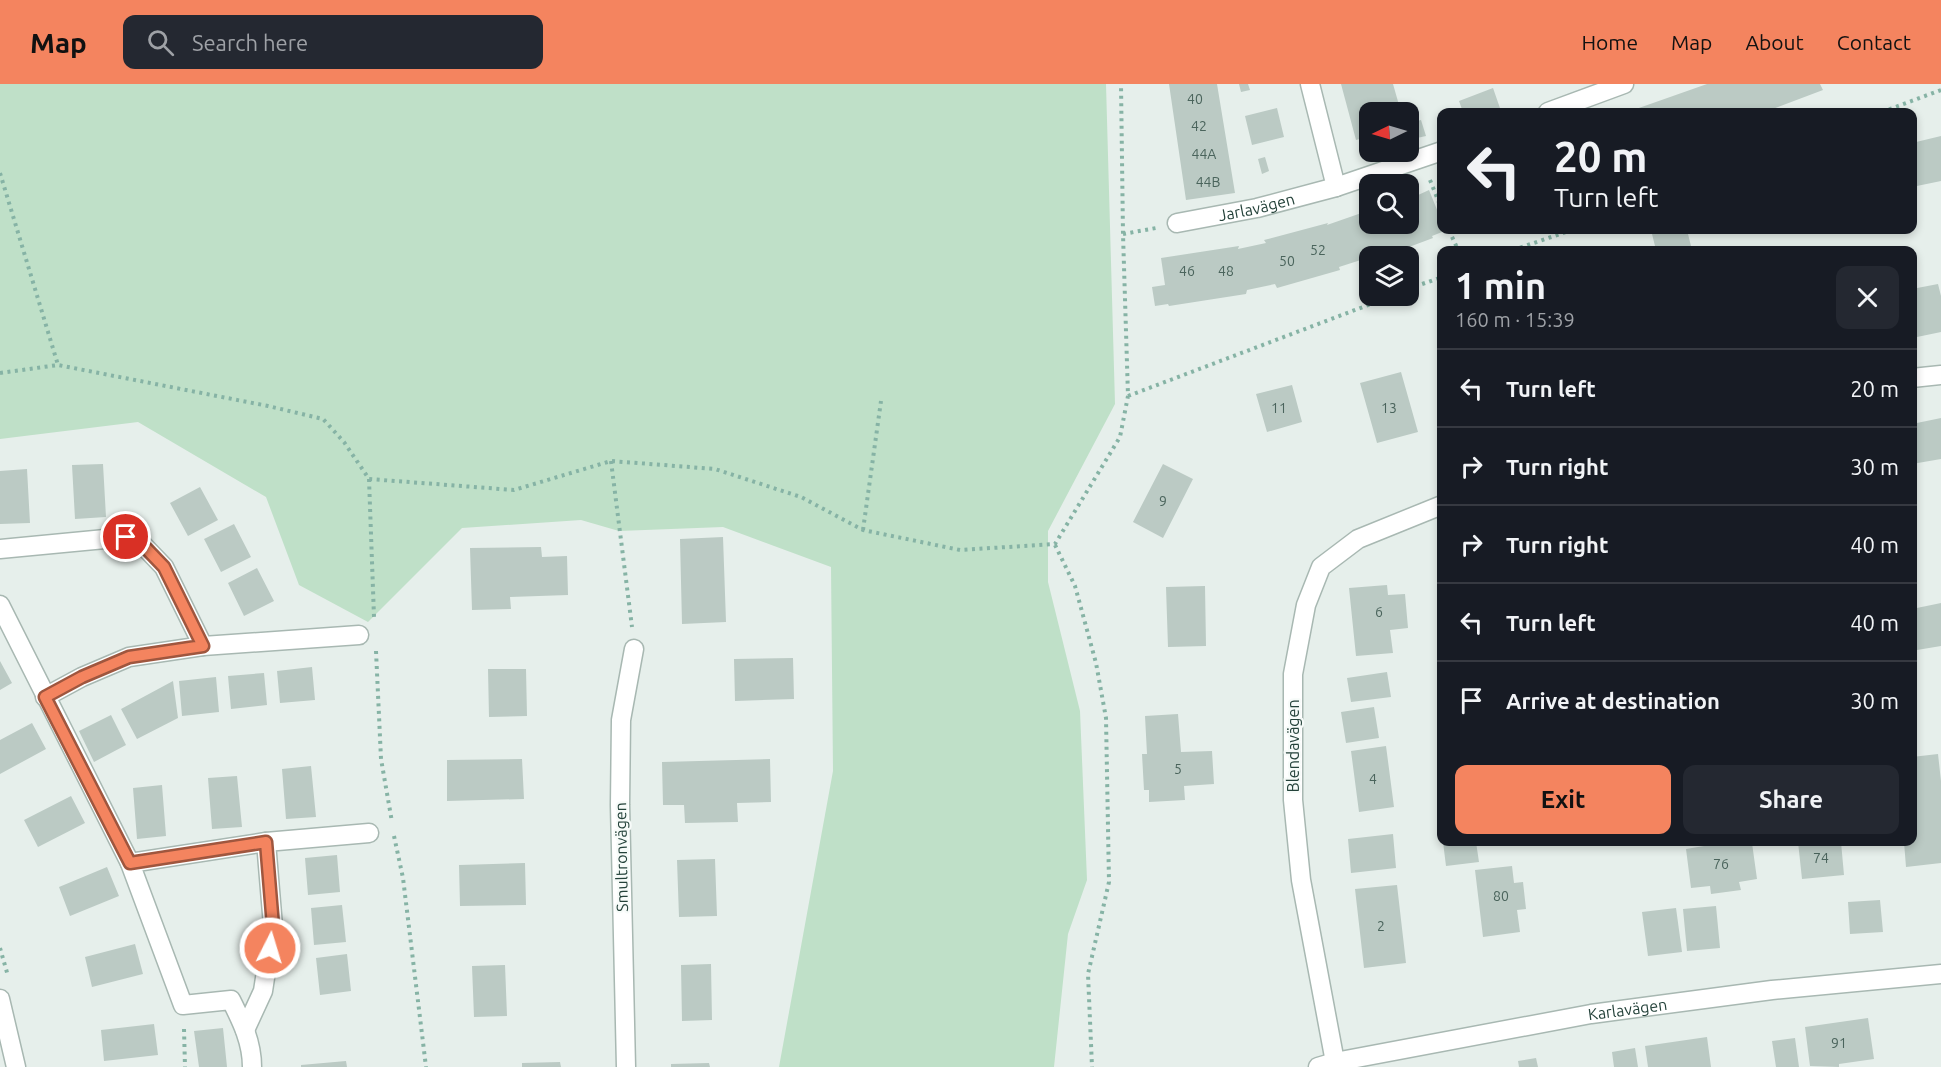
<!DOCTYPE html>
<html lang="en">
<head>
<meta charset="utf-8">
<style>
	body { margin:0; font-family:Ubuntu,sans-serif; background:#242831; color:#f1f3f6; height:100vh; display:flex; flex-direction:column; font-size:22px; white-space:nowrap }
	* { box-sizing:border-box; margin:0 }
	p { font-size:20px; color:#9ea1a6 }
	.icon { flex:none; width:33px; height:33px; fill:none; stroke:currentColor; stroke-width:2; stroke-linecap:round; stroke-linejoin:round }
	.map { position:relative; flex:1; overflow:hidden }
	.side { position:absolute; left:1437px; top:162px; width:480px; height:600px; display:flex; flex-direction:column; background:#171b24; border-radius:12px; box-shadow:0 3px 9px #0003 }
	.side>* { flex:none }
	.banner { position:absolute; left:1437px; top:24px; width:480px; height:126px; border-radius:12px; box-shadow:0 3px 9px #0003; background:#171b24; color:#f1f3f6; overflow:hidden }
	.needle { width:39px; rotate:265deg }
	.controls { position:absolute; left:1359px; top:18px; display:grid; gap:12px }
	.controls a { display:grid; place-items:center; width:60px; height:60px; border-radius:12px; background:#171b24; box-shadow:0 3px 9px #0003; font-size:30px }
	.pin { position:absolute; display:grid; place-items:center; width:51px; height:51px; color:#fff; margin:-26px; border:3px solid #fff; border-radius:50%; box-shadow:0 2px 6px #0007 }
	.me { position:absolute; width:66px; margin:-33px; rotate:5deg; stroke-linejoin:round; filter:drop-shadow(0 0 4px #0008) }
	.turn { display:flex; align-items:center; gap:21px; height:126px; padding:0 18px; font-size:27px }
	.turn .icon { width:78px; height:78px; stroke-width:2.5 }
	.turn b { display:block; font-size:42px; line-height:51px }
	.round { display:grid; place-items:center; flex:none; width:63px; height:63px; border-radius:12px; background:#242831 }
	.head { display:flex; align-items:center; justify-content:space-between; height:102px; padding:0 18px }
	h1 { font-size:36px; font-weight:600; line-height:45px }
	.button { display:flex; gap:12px; margin-top:auto; padding:12px 18px }
	.button a { flex:1; height:69px; border-radius:12px; background:#f4845f; color:#111; font-size:24px; font-weight:600; line-height:69px; text-align:center }
	.button a+a { background:#242831; color:#f1f3f6 }
	ul { padding:0; list-style:none }
	li { display:flex; align-items:center; gap:18px; height:78px; padding:0 18px; border-top:2px solid #363941 }
	li div { flex:1 }
	li b { display:block; font-size:22px }
	li em { font-style:normal }
	header { display:flex; align-items:center; gap:36px; box-sizing:border-box; height:84px; padding:0 30px; background:#f4845f; color:#111 }
	header strong { font-size:28px }
	nav { display:flex; gap:33px; margin-inline-start:auto; font-size:21px }
	.search { width:420px; height:54px; background:#242831; display:flex; align-items:center; gap:15px; box-sizing:border-box; padding:0 21px; border-radius:12px; color:#9ea1a6; font-size:22px }
	.map>svg:first-child { display:block }
	.green { fill:#bfe0c8 }
	.building { fill:#bbcac4 }
	.lines { fill:none; stroke-linecap:round; stroke-linejoin:round }
	.minor-casing { stroke:#a8b8b2; stroke-width:21 }
	.path { stroke:#86b3a5; stroke-width:4; stroke-dasharray:3 4.5; stroke-linecap:butt }
	.minor { stroke:#fff; stroke-width:18 }
	.route-casing { stroke:#9f563e; stroke-width:15 }
	.route { stroke:#f4845f; stroke-width:10 }
	.labels { text-anchor:middle; stroke-width:4.5; stroke-linejoin:round; paint-order:stroke }
	.number-label { font-size:14px; fill:#4a645c }
	.street-label { font-size:16px; fill:#24423a; stroke:#f7fbf9 }
</style>
</head>
<body>
<header>
<strong>Map</strong>
<div class="search"><svg class="icon" aria-label="search" viewBox="0 0 24 24"><circle cx="10" cy="10" r="6"/><path d="M15 15l6 6"/></svg>Search here</div>
<nav><a>Home</a><a>Map</a><a>About</a><a>Contact</a></nav>
</header>
<div class="map">
<svg width="1941" height="983" viewBox="0 0 1941 983">
	<rect width="100%" height="100%" fill="#e6efeb"/>
	<!-- green -->
	<path class="green" d="M0,0H1106L1115,320L1048,447V498L1080,627L1087,796L1068,850L1054,983H779L833,687L831,483L723,443L619,447L581,436L462,444L368,538L299,501L266,413L138,338L0,355Z"/>
	<!-- building -->
	<path class="building" d="M1169,0H1217L1235,109L1186,116Z
		M1239,0H1248L1250,6L1241,8Z
		M1341,0H1393L1401,28H1370V52L1356,56Z
		M1707,0H1820L1823,6L1765,28H1637L1636,25Z
		M1493,4L1501,27L1463,28L1459,17Z
		M1277,24L1284,53L1252,61L1245,32Z
		M1421,36L1426,52L1408,56V39Z
		M1941,52V97L1912,103V59Z
		M1265,73L1269,87L1262,90L1258,75Z
		M1429,106L1442,138V146H1447L1432,152L1433,154L1385,172H1370V179L1367,174L1339,183L1340,186L1277,204L1275,200L1247,206L1246,210L1169,222L1168,220L1155,222L1152,203L1165,201L1161,174L1239,162L1238,165L1266,159L1264,156L1328,139L1327,141L1370,126V140H1408V111L1415,109L1416,112Z
		M1671,146H1687L1692,166H1656L1652,150Z
		M1938,200L1941,212V248L1917,253L1912,231V205Z
		M1401,288L1418,348L1377,359L1360,299Z
		M1292,301L1302,338L1267,348L1256,310Z
		M1941,334V375L1912,380V340Z
		M103,380L106,433L75,435L72,381Z
		M1163,380L1193,395L1163,454L1133,438Z
		M27,385L30,439L0,440V387Z
		M200,403L218,436L188,452L170,419Z
		M234,440L251,473L221,488L204,455Z
		M723,453L726,538L682,540L680,455Z
		M541,463L542,473L567,472L568,511L510,513L511,525L472,526L470,464Z
		M257,484L274,517L244,532L228,499Z
		M1387,501L1388,511L1405,510L1408,544L1390,546L1393,569L1356,572L1349,504Z
		M1205,502L1206,562L1168,563L1166,503Z
		M1941,519V562L1917,566L1912,545V525Z
		M793,574L794,615L735,617L734,575Z
		M0,577L12,599L0,606Z
		M312,583L315,616L280,619L277,587Z
		M488,585H526L527,632L489,633Z
		M1387,588L1391,613L1351,618L1347,594Z
		M264,589L267,621L231,625L228,592Z
		M216,593L219,628L182,632L179,597Z
		M173,597L178,634L137,655L121,625Z
		M1374,623L1379,654L1346,659L1341,628Z
		M1178,630L1181,668L1212,667L1214,700L1184,702L1185,716L1149,718V706H1144L1142,670H1147L1145,632Z
		M111,631L126,661L94,678L79,647Z
		M32,639L46,665L0,690V656Z
		M1386,662L1394,723L1359,728L1351,667Z
		M1938,670L1941,697V779L1906,783L1904,758H1912V673Z
		M522,675L524,715L447,717V676Z
		M770,675L771,718L737,719L738,738L685,739L684,721H663L662,678Z
		M311,682L316,733L286,735L282,685Z
		M237,692L242,743L212,745L208,694Z
		M162,701L166,752L137,755L133,704Z
		M71,712L85,739L38,763L24,736Z
		M1393,750L1396,784L1351,789L1348,755Z
		M1443,758H1476L1479,778L1446,782Z
		M1703,758H1738V761L1752,759L1757,795L1739,798L1741,806L1711,810L1710,802L1691,804L1686,765L1704,762Z
		M1798,758H1841L1844,791L1802,795Z
		M337,771L340,808L308,811L305,774Z
		M715,775L717,832L679,833L677,776Z
		M525,779L526,821L460,822L459,781Z
		M1512,782L1514,799L1523,798L1526,825L1517,826L1520,848L1483,853L1475,786Z
		M107,783L119,812L70,832L59,803Z
		M1397,801L1406,879L1364,884L1355,805Z
		M1880,816L1883,848L1850,850L1848,818Z
		M342,821L346,858L314,861L311,824Z
		M1716,822L1720,864L1687,867L1683,825Z
		M1676,824L1682,868L1648,872L1642,828Z
		M135,860L143,890L92,903L85,873Z
		M347,870L351,907L320,911L316,874Z
		M711,880L712,936L682,937L681,881Z
		M505,881L507,932L474,933L472,882Z
		M1868,934L1874,975L1839,980V983L1810,982L1805,943Z
		M154,940L158,971L104,977L101,946Z
		M223,944L227,983H199L194,947Z
		M1707,953L1711,983H1648L1645,962Z
		M1795,954L1799,983H1776L1772,957Z
		M1635,964L1638,983H1614L1612,968Z
		M1536,974L1538,983H1519L1518,977Z
		M346,977L347,983H301V981Z
		M560,978L561,983H522V979Z
		M709,979L710,983H671V980Z"/>
	<g class="lines">
		<defs>
			<g id="minor">
				<path d="M1310,0L1336,103"/>
				<path d="M1548,28L1624,0"/>
				<path id="s1" d="M1177,139L1257,124L1336,103L1442,67"/>
				<path d="M1912,294L1941,291"/>
				<path d="M0,465L126,453L140,458L164,483L203,562"/>
				<path d="M0,521L130,779"/>
				<path d="M45,613L82,593L129,573L203,562L359,551"/>
				<path d="M0,915L16,983"/>
				<path d="M245,946L263,907L273,842L266,758L369,749"/>
				<path d="M1335,978L1301,796L1293,716V590L1306,521L1321,483L1358,455L1442,421"/>
				<path d="M252,983C252,958 242,938 231,916L183,921L130,779L266,758"/>
				<path d="M626,983L620,721L621,636L634,565"/>
				<path id="s2" d="M1318,983L1335,978L1591,930L1772,906L1941,890"/>
			</g>
		</defs>
		<!-- minor casing -->
		<use href="#minor" class="minor-casing"/>
		<!-- path -->
		<path class="path" d="M1882,28L1941,6
			M0,89L58,281
			M1430,96L1442,126
			M1449,146L1458,166
			M1123,150L1156,144
			M1513,166L1572,146
			M1408,205L1442,193
			M0,289L58,281L268,322L323,335L344,358L369,395L514,406L611,377L715,385L801,413L863,446L960,466L1055,460L1120,353L1128,312L1123,150L1121,0
			M1128,312L1392,212
			M611,377L632,543
			M369,395L374,533
			M863,446L881,317
			M1055,461L1075,502L1096,579L1106,634L1109,798L1088,890L1092,983
			M376,567L381,675L392,738
			M394,752L403,794L426,983
			M0,864L8,892
			M184,945L185,983"/>
		<!-- minor -->
		<use href="#minor" class="minor"/>
	</g>
	<g class="lines">
		<defs>
			<path id="route" d="M126,453L140,458L164,483L203,562L129,573L82,593L45,613L130,779L266,758L273,842L270,864"/>
		</defs>
		<!-- route casing -->
		<use href="#route" class="route-casing"/>
		<!-- route -->
		<use href="#route" class="route"/>
	</g>
	<g class="labels">
		<!-- number labels -->
		<g class="number-label">
			<text x="1195" y="20">40</text>
			<text x="1199" y="47">42</text>
			<text x="1204" y="75">44A</text>
			<text x="1208" y="103">44B</text>
			<text x="1318" y="171">52</text>
			<text x="1287" y="182">50</text>
			<text x="1187" y="192">46</text>
			<text x="1226" y="192">48</text>
			<text x="1279" y="329">11</text>
			<text x="1389" y="329">13</text>
			<text x="1163" y="422">9</text>
			<text x="1379" y="533">6</text>
			<text x="1178" y="690">5</text>
			<text x="1373" y="700">4</text>
			<text x="1821" y="779">74</text>
			<text x="1721" y="785">76</text>
			<text x="1501" y="817">80</text>
			<text x="1381" y="847">2</text>
			<text x="1839" y="964">91</text>
		</g>
		<!-- street labels -->
		<g class="street-label">
			<text dy="6" stroke="none"><textPath href="#s1" startOffset="81">Jarlavägen</textPath></text>
			<text transform="translate(1293 662) rotate(-90)" y="6">Blendavägen</text>
			<text transform="translate(621 773) rotate(-91)" y="6">Smultronvägen</text>
			<text dy="6" stroke="none"><textPath href="#s2" startOffset="315">Karlavägen</textPath></text>
		</g>
	</g>
</svg>
<div class="controls">
<a><svg class="needle" viewBox="-14 -14 28 28"><path d="M0-13l5 13h-10z" fill="#e53935"/><path d="M0 13l5-13h-10z" fill="#9ea1a6"/></svg></a>
<a><svg class="icon" aria-label="search" viewBox="0 0 24 24"><circle cx="10" cy="10" r="6"/><path d="M15 15l6 6"/></svg></a>
<a><svg class="icon" aria-label="layers" viewBox="0 0 24 24"><path d="M12 4l9 5-9 5-9-5zM3 14l9 5 9-5"/></svg></a>
</div>
<div class="pin" style="left:126px;top:453px;background:#d93025"><svg class="icon" aria-label="arrive" viewBox="0 0 24 24"><path d="M6 21V4h12l-3 4 3 4H6"/></svg></div>
<svg class="me" style="left:270px;top:864px" viewBox="-20 -20 40 40"><circle r="17" fill="#f4845f" stroke="#fff" stroke-width="3"/><path d="M0-11L8 9 0 5-8 9z" fill="#fff"/></svg>
<div class="banner">
<div class="turn"><svg class="icon" aria-label="left" viewBox="0 0 24 24"><path d="M17 20v-9H6M10 6l-5 5 5 5"/></svg><div><b>20 m</b>Turn left</div></div>
</div>
<section class="side">
<div class="head"><div><h1>1 min</h1><p>160 m · 15:39</p></div><a class="round"><svg class="icon" aria-label="close" viewBox="0 0 24 24"><path d="M6 6l12 12M18 6L6 18"/></svg></a></div>
<ul>
<li><svg class="icon" aria-label="left" viewBox="0 0 24 24"><path d="M17 20v-9H6M10 6l-5 5 5 5"/></svg><div><b>Turn left</b></div><em>20 m</em></li>
<li><svg class="icon" aria-label="right" viewBox="0 0 24 24"><path d="M7 20v-9h11M14 6l5 5-5 5"/></svg><div><b>Turn right</b></div><em>30 m</em></li>
<li><svg class="icon" aria-label="right" viewBox="0 0 24 24"><path d="M7 20v-9h11M14 6l5 5-5 5"/></svg><div><b>Turn right</b></div><em>40 m</em></li>
<li><svg class="icon" aria-label="left" viewBox="0 0 24 24"><path d="M17 20v-9H6M10 6l-5 5 5 5"/></svg><div><b>Turn left</b></div><em>40 m</em></li>
<li><svg class="icon" aria-label="arrive" viewBox="0 0 24 24"><path d="M6 21V4h12l-3 4 3 4H6"/></svg><div><b>Arrive at destination</b></div><em>30 m</em></li>
</ul>
<div class="button"><a>Exit</a><a>Share</a></div>
</section>
</div>
</body>
</html>
